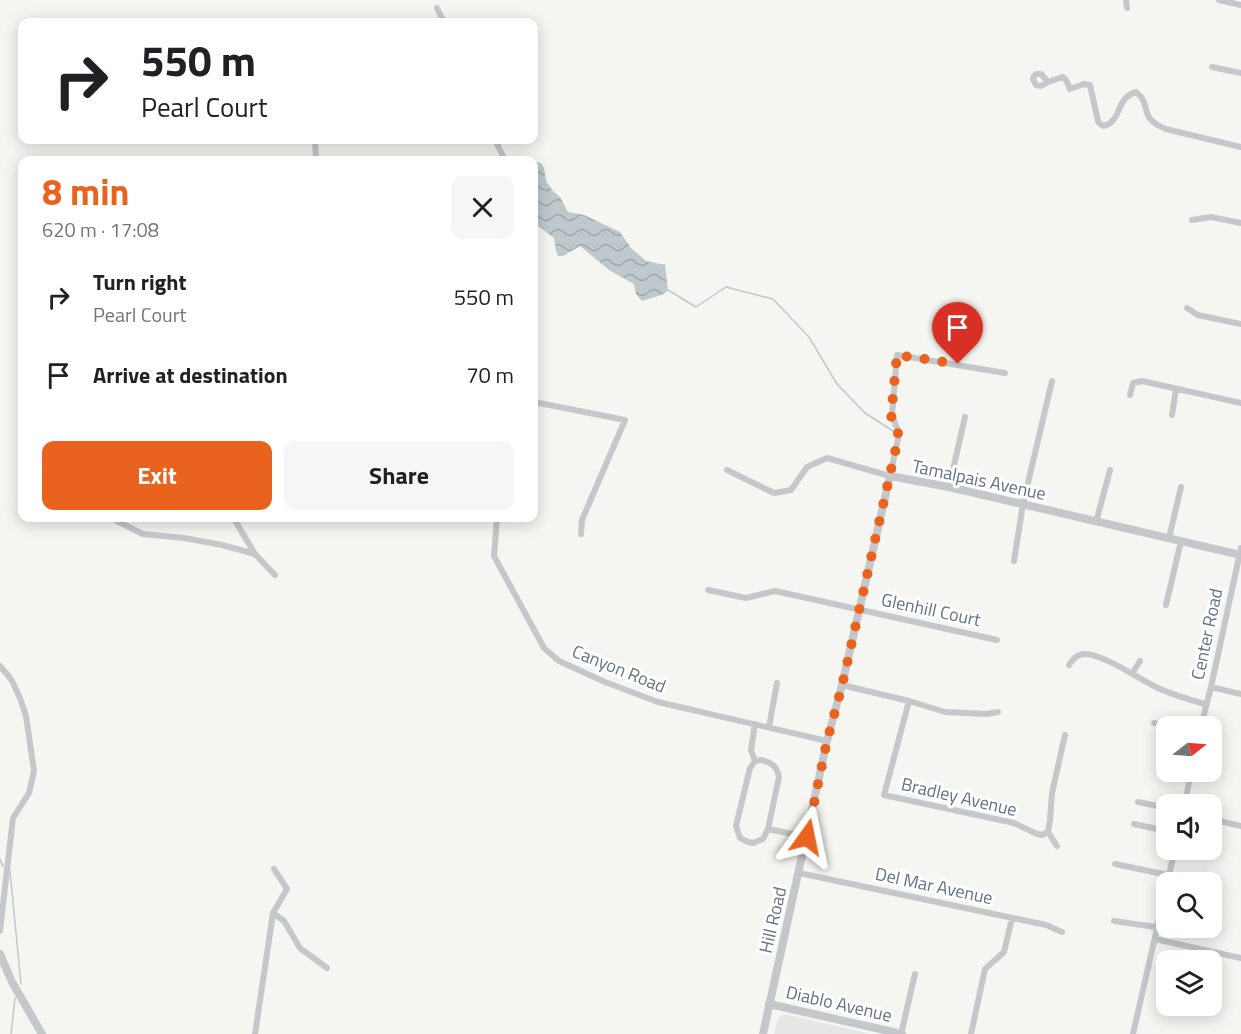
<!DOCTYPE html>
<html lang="en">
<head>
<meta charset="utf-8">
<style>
	body { margin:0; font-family:"Titillium Web",sans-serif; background:#f6f6f6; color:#202124; height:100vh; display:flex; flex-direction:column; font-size:22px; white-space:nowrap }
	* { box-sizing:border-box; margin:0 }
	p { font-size:20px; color:#757577 }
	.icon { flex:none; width:33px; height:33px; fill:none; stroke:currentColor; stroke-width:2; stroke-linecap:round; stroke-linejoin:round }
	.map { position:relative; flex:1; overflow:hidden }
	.side { position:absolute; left:18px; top:156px; width:520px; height:366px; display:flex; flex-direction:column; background:#fff; border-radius:12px; box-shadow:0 3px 15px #0003 }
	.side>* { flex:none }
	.guide { position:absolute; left:18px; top:18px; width:520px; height:126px; border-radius:12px; box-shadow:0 3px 15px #0003; background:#fff; color:#202124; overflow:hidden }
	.needle { width:39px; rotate:73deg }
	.tools { position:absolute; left:1156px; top:716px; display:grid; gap:12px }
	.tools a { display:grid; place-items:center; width:66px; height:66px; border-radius:12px; background:#fff; box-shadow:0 3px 15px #0003; font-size:30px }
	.pin { position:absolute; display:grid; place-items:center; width:51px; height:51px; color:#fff; margin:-62px -26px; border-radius:50% 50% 50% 0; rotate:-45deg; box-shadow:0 0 6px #0007 }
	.pin .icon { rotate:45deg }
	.me { position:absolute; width:66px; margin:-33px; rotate:12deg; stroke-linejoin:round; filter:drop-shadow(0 0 4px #0008) }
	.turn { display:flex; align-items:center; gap:21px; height:126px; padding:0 24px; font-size:27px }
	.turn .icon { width:78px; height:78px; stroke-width:2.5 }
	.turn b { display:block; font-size:42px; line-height:51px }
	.round { display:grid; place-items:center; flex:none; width:63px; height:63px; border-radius:12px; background:#f6f6f6 }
	.summary { display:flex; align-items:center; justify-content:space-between; height:102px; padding:0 24px }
	h1 { font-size:36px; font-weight:700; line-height:45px; color:#e9631e }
	.primary-button { display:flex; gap:12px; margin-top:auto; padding:12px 24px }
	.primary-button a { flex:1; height:69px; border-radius:12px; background:#e9631e; color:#fff; font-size:24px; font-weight:700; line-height:69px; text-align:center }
	.primary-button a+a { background:#f6f6f6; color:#202124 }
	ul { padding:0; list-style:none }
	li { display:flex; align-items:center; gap:18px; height:78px; padding:0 24px }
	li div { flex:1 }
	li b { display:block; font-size:22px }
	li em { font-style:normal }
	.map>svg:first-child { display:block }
	.built { fill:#e6e7e5 }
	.water { fill:url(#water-waves) }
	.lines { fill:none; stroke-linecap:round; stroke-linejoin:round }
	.stream { stroke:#bec8cd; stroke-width:1.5 }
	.minor { stroke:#c5c8cb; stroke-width:6 }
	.tertiary { stroke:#c5c8cb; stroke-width:8 }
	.route { stroke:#e9631e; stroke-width:10; stroke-dasharray:0 18 }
	.labels { text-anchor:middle; stroke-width:6; stroke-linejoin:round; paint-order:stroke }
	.street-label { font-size:18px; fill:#637284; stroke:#fff }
</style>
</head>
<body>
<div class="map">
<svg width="1241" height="1034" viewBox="0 0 1241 1034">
	<defs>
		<pattern id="water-waves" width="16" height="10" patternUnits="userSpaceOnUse" patternTransform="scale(1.5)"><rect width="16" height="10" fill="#bec8cd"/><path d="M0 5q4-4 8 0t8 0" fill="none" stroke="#9ea7ac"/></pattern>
	</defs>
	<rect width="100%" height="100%" fill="#f5f5f1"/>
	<!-- built -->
	<path class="built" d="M784,1015H788L871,1034H774L778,1018Z"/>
	<!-- water -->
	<path class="water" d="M536,162L541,163L544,168L546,181L553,191L560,197L568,212L584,215L620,232L631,248L646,261L665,265L668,290L664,294L642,301L636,294L634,284L609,270L580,246L563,256H558L556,251L554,238L534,223V164Z"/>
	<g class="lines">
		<!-- stream -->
		<path class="stream" d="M668,290L696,307L726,287L773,299L809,337L837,384L865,413L893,431
			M0,859L3,867
			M10,871L21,984
			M11,1034L15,998"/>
		<!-- minor -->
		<path class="minor" d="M1126,0L1127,8
			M1219,0L1241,5
			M437,8L444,22
			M1212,67L1241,73
			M1048,82L1041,86L1036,85L1033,79L1034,76L1036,74H1041L1048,82L1063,77L1066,80L1070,89L1084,84L1090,85L1098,121L1100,124L1104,126C1122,121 1116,97 1136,92C1153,105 1137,118 1166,129L1241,147
			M315,140L316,160
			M495,140L505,160
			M1192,220L1211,217L1241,223
			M1187,308L1198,315L1241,324
			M1130,395L1133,383L1142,381L1241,403
			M534,402L625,420L582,520L581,534
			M1172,415L1176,389
			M727,470L774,493L791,490L807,467L827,458L890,476L898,439V431L892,415L897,355L1005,373
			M949,487L965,417
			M116,518L117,521L143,534L184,538L222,545L255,554
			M234,518V519L255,554L275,575
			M497,518L494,556L544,648L559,661L605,682L658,702L827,741
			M1096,522L1110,470
			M1169,538L1181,487
			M1014,561L1023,504L1052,381
			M708,590L746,598L775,591L997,640
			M1166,605L1181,541
			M1069,665C1072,660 1076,655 1083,654C1100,652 1139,679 1156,687C1172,695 1188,699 1205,704
			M0,666L11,679L20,698L26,716L34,771L29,793L13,818L0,931
			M1132,674L1140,661
			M842,685L909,701L945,712L986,714L998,712
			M1211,687L1241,694
			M909,701L884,795L1014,823L1037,834L1042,835L1048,832L1050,820L1052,793L1065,735
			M1154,723L1167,726
			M1201,726L1211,687L1241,548
			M769,727L777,683
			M761,760C771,762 777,766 779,777L768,829L763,839L753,843L748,842L740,838L736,826L750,768L755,761Z
			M755,761L751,750L755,724
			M1138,802L1167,808
			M1185,804L1191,771
			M1212,819L1241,826
			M1134,824L1167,831
			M768,829L807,837
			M1048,832L1057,846
			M1115,864L1168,875
			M799,873L1046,925L1062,932
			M273,913L284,921L300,948L327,968
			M1114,921L1156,927
			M1155,939L1241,958
			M255,1034L273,913L287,889L274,869
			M901,1034L915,974
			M971,1034L985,969L1004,952L1012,918
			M1133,1034L1175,849"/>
		<!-- tertiary -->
		<path class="tertiary" d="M0,954L12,982L42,1034
			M769,1004L902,1034
			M763,1034L827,741L842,685L890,476L949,487L1241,555"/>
	</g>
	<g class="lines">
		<!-- route -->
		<path class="route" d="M807,837L827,741L842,686L898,439V431L891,416L897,355L958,364"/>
	</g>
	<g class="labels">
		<!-- street labels -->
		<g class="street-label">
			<text transform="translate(979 480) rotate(12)" y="6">Tamalpais Avenue</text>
			<text transform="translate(931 610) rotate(12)" y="6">Glenhill Court</text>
			<text transform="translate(1207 634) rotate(-78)" y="6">Center Road</text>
			<text transform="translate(619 669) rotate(22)" y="6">Canyon Road</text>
			<text transform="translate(959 797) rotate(13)" y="6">Bradley Avenue</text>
			<text transform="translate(934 886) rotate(12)" y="6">Del Mar Avenue</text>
			<text transform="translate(773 920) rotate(-77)" y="6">Hill Road</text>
			<text transform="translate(839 1004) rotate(13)" y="6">Diablo Avenue</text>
		</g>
	</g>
</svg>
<div class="tools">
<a><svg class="needle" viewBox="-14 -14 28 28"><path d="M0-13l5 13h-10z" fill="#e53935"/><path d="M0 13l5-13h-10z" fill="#757577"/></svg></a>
<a><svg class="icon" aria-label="sound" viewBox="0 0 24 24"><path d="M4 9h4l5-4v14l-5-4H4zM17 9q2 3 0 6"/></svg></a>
<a><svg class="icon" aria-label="search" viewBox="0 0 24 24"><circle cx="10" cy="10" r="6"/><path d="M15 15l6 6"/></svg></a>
<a><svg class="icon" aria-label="layers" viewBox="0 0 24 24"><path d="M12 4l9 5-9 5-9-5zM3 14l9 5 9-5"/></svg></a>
</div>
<div class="pin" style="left:958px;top:364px;background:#d93025"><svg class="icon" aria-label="arrive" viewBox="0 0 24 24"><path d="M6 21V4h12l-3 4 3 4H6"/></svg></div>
<svg class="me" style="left:807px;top:837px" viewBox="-20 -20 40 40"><path d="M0-17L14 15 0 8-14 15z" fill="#e9631e" stroke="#fff" stroke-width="4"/></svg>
<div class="guide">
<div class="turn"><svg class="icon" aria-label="right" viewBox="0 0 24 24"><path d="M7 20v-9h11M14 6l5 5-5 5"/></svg><div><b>550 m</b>Pearl Court</div></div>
</div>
<section class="side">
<div class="summary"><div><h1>8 min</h1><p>620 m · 17:08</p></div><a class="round"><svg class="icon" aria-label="close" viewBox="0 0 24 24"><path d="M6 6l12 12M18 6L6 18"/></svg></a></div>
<ul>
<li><svg class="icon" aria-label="right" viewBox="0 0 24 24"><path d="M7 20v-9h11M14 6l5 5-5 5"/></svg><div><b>Turn right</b><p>Pearl Court</p></div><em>550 m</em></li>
<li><svg class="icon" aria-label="arrive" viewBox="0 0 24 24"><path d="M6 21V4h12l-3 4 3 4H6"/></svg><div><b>Arrive at destination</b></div><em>70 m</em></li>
</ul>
<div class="primary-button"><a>Exit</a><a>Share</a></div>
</section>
</div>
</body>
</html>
